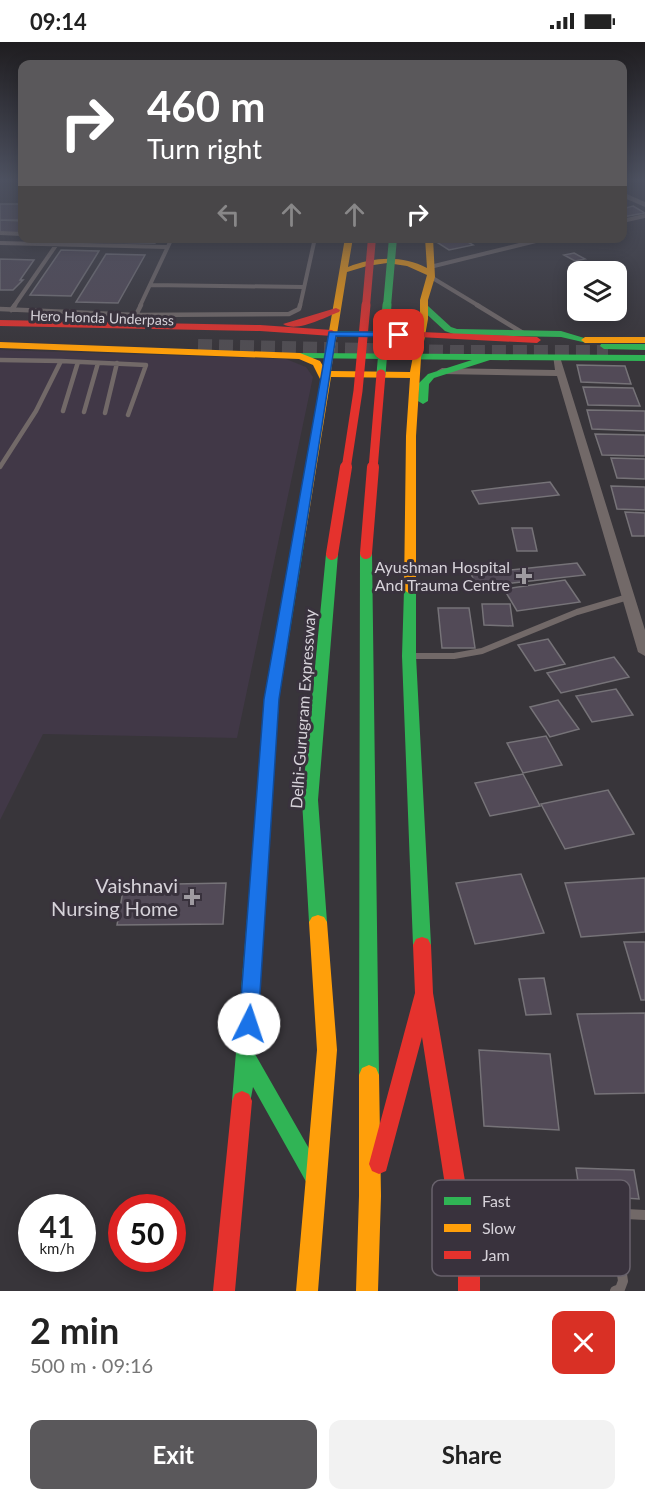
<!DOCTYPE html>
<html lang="en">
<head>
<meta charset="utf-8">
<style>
	body { margin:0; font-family:Lato,sans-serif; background:#f2f2f2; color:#222; height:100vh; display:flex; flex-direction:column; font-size:22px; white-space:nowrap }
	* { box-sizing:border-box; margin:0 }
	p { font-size:20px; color:#767676 }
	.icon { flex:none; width:33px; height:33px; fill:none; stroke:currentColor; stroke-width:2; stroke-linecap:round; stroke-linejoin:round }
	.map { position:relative; height:1249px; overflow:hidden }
	.side { display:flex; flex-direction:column; background:#fff; flex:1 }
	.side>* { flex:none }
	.hud { position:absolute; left:18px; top:18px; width:609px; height:183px; border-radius:12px; box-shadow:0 3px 15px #0003; background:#5a585b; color:#fff; overflow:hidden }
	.fabs { position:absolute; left:567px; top:219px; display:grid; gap:12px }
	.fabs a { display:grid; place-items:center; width:60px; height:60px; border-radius:12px; background:#fff; box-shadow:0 3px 15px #0003; font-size:30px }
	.speed { position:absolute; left:18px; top:1152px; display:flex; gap:12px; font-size:30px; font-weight:700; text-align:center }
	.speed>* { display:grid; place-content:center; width:78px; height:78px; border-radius:50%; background:#fff; box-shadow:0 3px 15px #0003; line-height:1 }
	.speed small { font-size:15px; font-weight:400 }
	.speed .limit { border:9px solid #d22; background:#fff; color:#111 }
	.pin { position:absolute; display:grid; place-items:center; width:51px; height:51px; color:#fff; margin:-26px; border-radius:12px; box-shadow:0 3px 9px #0006 }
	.me { position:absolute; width:66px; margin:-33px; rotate:4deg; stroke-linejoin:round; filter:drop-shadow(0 0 4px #0008) }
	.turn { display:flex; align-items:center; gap:21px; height:126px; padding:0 30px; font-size:27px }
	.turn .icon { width:78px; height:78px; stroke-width:2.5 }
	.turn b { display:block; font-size:42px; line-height:51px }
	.lanes { display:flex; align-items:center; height:57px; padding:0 30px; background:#0003; justify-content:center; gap:30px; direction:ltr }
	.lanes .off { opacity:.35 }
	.round { display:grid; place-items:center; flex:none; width:63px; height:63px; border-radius:12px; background:#f2f2f2 }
	.summary { display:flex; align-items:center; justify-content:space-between; height:102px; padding:0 30px }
	h1 { font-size:36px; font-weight:700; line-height:45px }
	.action { display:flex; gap:12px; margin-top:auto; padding:12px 30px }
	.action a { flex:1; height:69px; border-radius:12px; background:#5a585b; color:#fff; font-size:24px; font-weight:700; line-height:69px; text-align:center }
	.action a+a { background:#f2f2f2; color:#222 }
	.status { display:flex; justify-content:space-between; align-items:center; height:42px; padding:0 30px; background:#fff; direction:ltr }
	.status svg { height:16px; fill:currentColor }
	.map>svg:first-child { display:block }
	.built { fill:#413847 }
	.building { fill:#524a57; stroke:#767378; stroke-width:1.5 }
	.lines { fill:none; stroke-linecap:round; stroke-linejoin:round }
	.secondary-tunnel { stroke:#504d52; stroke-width:14; stroke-dasharray:14 7; stroke-linecap:butt }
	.lane-far3 { stroke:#726968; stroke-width:4 }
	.lane-far2 { stroke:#726968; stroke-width:4.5 }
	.lane-far1 { stroke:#726968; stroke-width:6 }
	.lane { stroke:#726968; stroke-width:10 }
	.street { fill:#726968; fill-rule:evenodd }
	.fast { fill:#30b455; fill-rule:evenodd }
	.slow { fill:#ff9f0a; fill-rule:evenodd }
	.jam { fill:#e5322d; fill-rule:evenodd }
	.fast-bridge-far1 { stroke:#30b455; stroke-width:8 }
	.fast-bridge { stroke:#30b455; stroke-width:9 }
	.jam-bridge-far2 { stroke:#e5322d; stroke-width:8 }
	.jam-bridge-far1 { stroke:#e5322d; stroke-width:9 }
	.jam-bridge { stroke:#e5322d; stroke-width:12 }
	.route { fill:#1a73e8; stroke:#114b97; stroke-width:1.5 }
	.poi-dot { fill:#9f9ba1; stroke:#39323d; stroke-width:2 }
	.labels { text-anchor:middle; stroke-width:6; stroke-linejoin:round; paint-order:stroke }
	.far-street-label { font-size:14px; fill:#d6d2d9; stroke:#39323d }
	.poi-label { font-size:16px; fill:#d6d2d9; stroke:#39323d; text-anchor:end }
	.street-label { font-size:16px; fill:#d6d2d9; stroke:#39323d }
	.near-poi-label { font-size:20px; fill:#d6d2d9; stroke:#39323d; text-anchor:end }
	.key { fill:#39323d; stroke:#68626c; stroke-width:1.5 }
	.key-label { font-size:16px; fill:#d6d2d9 }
</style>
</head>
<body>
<div class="status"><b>09:14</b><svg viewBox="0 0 49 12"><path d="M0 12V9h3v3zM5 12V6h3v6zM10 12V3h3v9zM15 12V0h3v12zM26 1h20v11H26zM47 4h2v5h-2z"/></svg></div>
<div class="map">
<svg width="645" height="1249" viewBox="0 0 645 1249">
	<rect width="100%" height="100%" fill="#38353a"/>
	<!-- built -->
	<path class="built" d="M0,308L286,317L306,325L313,335L237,696L43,692L0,778Z"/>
	<!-- building -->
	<path class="building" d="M0,162H22V178H0Z
		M633,164L645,171L622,175V167Z
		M0,178L22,179V191H0Z
		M80,196H157L155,201L78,200Z
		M448,196H461L473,203L449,208L435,199Z
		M61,208L99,209L71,254L30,253Z
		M574,211L585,217L575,219L564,213Z
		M106,212L145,213L118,261L76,260Z
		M0,217L34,218L20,238H23L13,248H0Z
		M577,323L625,324L631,342L581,340Z
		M583,345L633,346L640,364L588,363Z
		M587,368L645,369V389L592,387Z
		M595,392L645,393V414L602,413Z
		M611,416L645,417V437L617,436Z
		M550,440L559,453L479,462L472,449Z
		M611,444L645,445V468L617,467Z
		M625,470L645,471V494H632Z
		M512,486H532L537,509H517Z
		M577,521L585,533L477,545L471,532Z
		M565,538L580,560L517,569L504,547Z
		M482,562H510L513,584L484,583Z
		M438,566H469L475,606H442Z
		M548,597L565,622L535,629L518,603Z
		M614,615L629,635L561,651L547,631Z
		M616,647L633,673L592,680L576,654Z
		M558,658L579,687L550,695L530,665Z
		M546,694L562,723L523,731L507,701Z
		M523,732L540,764L490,774L475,741Z
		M608,748L634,792L565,807L541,762Z
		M521,832L544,891L475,902L456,841Z
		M645,836V890L581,895L565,841Z
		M226,841L223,882L117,883L124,843Z
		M624,900H645V958H641Z
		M544,936L551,972L526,973L519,937Z
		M645,971V1051L595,1052L577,972Z
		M479,1008L550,1012L559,1088L484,1084Z
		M576,1126L634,1128L639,1157L580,1153Z"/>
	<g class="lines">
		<!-- secondary-tunnel -->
		<path class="secondary-tunnel" d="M198,304L451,310H608"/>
		<!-- lane-far3 -->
		<path class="lane-far3" d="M622,179L645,174
			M0,191L22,192
			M256,196L314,197
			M0,201L167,205
			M430,225L548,196
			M431,235L479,264
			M151,243L303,245
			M14,264L61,196
			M140,264L172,196
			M300,264L315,196"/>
		<!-- lane-far2 -->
		<path class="lane-far2" d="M477,263L523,291
			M0,267L136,273L289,272L299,267L300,263
			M11,268L15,263
			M136,273L141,263
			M0,318L61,319
			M63,369L78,320
			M84,370L98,321
			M105,371L117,321
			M0,425L36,369L61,319L146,323L128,373"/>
		<!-- lane-far1 -->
		<path class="lane-far1" d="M410,614H454L482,609L577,570L628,555"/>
		<!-- lane -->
		<path class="lane" d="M615,1249L620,1247L623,1239L615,1185L617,1176L626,1172L645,1173"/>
		<!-- street -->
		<path class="street" d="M622,150L645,160V165L622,155Z
			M553,313L560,315L645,588V614L638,610L557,334L442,332L437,329L442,326L555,328Z"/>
		<!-- fast -->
		<path class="fast" d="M421,263H427L451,285L457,287L561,289L591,298L587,301L561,295L456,293L445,289L421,267Z
			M329,289L421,290L425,293L421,296L332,294L329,293Z
			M601,302H645V308L604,307L600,304Z
			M300,311L645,313V319L490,318L434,336L429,342L428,359L423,362L418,359L419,341L428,332L472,318L297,316V312Z
			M299,493L305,496L279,657L255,1012L323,1131L326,1138L323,1145L316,1148L309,1145L253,1045L249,1066L242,1069L235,1066L232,1059L265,657L293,496Z
			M366,507L372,511L379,1033L376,1040L369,1043L362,1040L359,1033L360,511Z
			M332,508L338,512L318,758L327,880L324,885L318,887L312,885L309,880L302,758L326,512Z
			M410,544L416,548V614L431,903L428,909L422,911L416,909L413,903L402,614L404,548Z"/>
		<!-- slow -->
		<path class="slow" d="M345,196H353L348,225C374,215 402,213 427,226L425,196H433L435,235L428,258V277L421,316L416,394V548L414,551L410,552L404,548L406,394L410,336L331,335L305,496L299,499L293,496L321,339L313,323L299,317L0,306V300L300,311L320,319L323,324ZM387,221L407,224L427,233L420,258V277L410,330L331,329L347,230L367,224Z
			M645,295V301H585L581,298L585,295Z
			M318,873L324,875L327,880L337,1008L318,1249H296L317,1008L309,880L312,875Z
			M369,1023L376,1026L379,1033L381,1154L378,1249H356L359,1154V1033L362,1026Z"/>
		<!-- jam -->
		<path class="jam" d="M336,266L340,268L339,270C325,275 297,291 283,282Z
			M0,278L260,283L332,288L336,291L332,294L260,289L0,284Z
			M421,290L537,295L541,298L537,301L418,295L417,293Z
			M422,895L428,897L431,903L433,951L480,1227V1249H458V1227L422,995L386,1129L379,1132L372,1129L369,1122L415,951L413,903L416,897Z
			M242,1049L249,1052L252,1059L235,1249H213L232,1059L235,1052Z"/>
		<!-- fast-bridge-far1 -->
		<path class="fast-bridge-far1" d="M387,264L393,196"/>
		<!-- fast-bridge -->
		<path class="fast-bridge" d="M381,332L387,263"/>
		<!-- jam-bridge-far2 -->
		<path class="jam-bridge-far2" d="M366,264L372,196"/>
		<!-- jam-bridge-far1 -->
		<path class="jam-bridge-far1" d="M346,427L358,349L366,263
			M373,427L381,332"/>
		<!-- jam-bridge -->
		<path class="jam-bridge" d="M366,511L373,425
			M332,512L346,425"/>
	</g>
	<!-- sky -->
	<linearGradient id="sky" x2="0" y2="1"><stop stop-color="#1f1d20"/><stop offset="0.44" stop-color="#4d5160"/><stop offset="1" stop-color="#4d5160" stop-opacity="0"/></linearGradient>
	<rect width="645" height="312" fill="url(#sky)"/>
	<!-- route -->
	<path class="route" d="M329,290H399L403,293L399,295L336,294L279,657L258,982L255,989L249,991L242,989L239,982L264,657Z"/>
	<!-- markers -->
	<g class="poi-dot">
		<path d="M521 525h6v6h6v6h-6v6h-6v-6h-6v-6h6z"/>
		<path d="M189 846h6v6h6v6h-6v6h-6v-6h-6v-6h6z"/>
	</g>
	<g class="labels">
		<!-- far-street labels -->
		<g class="far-street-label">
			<text transform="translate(102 276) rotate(2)" y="5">Hero Honda Underpass</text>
		</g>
		<!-- poi labels -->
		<g class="poi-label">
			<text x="510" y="531">Ayushman Hospital<tspan x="510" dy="18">And Trauma Centre</tspan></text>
		</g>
		<!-- street labels -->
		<g class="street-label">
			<text transform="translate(303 667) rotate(-86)" y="6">Delhi-Gurugram Expressway</text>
		</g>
		<!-- near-poi labels -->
		<g class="near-poi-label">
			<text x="178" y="851">Vaishnavi<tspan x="178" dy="23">Nursing Home</tspan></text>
		</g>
	</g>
	<!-- legend -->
	<rect x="432" y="1138" width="198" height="96" rx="9" class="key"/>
	<rect x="444" y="1155" width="27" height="8" fill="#30b455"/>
	<rect x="444" y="1182" width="27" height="8" fill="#ff9f0a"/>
	<rect x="444" y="1209" width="27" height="8" fill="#e5322d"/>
	<g class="key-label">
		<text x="482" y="1165">Fast</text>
		<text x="482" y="1192">Slow</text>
		<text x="482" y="1219">Jam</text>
	</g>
</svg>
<div class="fabs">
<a><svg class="icon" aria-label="layers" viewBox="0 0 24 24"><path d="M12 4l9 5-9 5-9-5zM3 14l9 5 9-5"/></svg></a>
</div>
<div class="speed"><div>41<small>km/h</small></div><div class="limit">50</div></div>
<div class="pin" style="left:399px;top:293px;background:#d93025"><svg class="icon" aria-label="arrive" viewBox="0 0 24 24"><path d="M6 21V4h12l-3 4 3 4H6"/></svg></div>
<svg class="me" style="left:249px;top:982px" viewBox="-20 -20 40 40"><circle r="19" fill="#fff"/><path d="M0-13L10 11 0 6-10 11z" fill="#1a73e8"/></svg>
<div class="hud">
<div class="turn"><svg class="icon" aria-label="right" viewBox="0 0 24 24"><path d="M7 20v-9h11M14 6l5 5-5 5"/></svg><div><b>460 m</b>Turn right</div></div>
<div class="lanes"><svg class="icon off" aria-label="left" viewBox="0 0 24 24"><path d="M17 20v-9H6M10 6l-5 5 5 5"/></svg><svg class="icon off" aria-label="ahead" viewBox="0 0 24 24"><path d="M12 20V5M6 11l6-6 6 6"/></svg><svg class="icon off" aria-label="ahead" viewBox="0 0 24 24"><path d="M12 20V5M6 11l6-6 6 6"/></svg><svg class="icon" aria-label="right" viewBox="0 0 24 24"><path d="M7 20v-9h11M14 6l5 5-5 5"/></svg></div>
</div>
</div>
<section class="side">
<div class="summary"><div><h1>2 min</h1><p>500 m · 09:16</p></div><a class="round" style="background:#d93025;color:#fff"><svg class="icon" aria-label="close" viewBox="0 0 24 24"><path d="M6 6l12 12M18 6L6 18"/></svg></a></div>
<div class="action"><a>Exit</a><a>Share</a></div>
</section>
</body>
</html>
